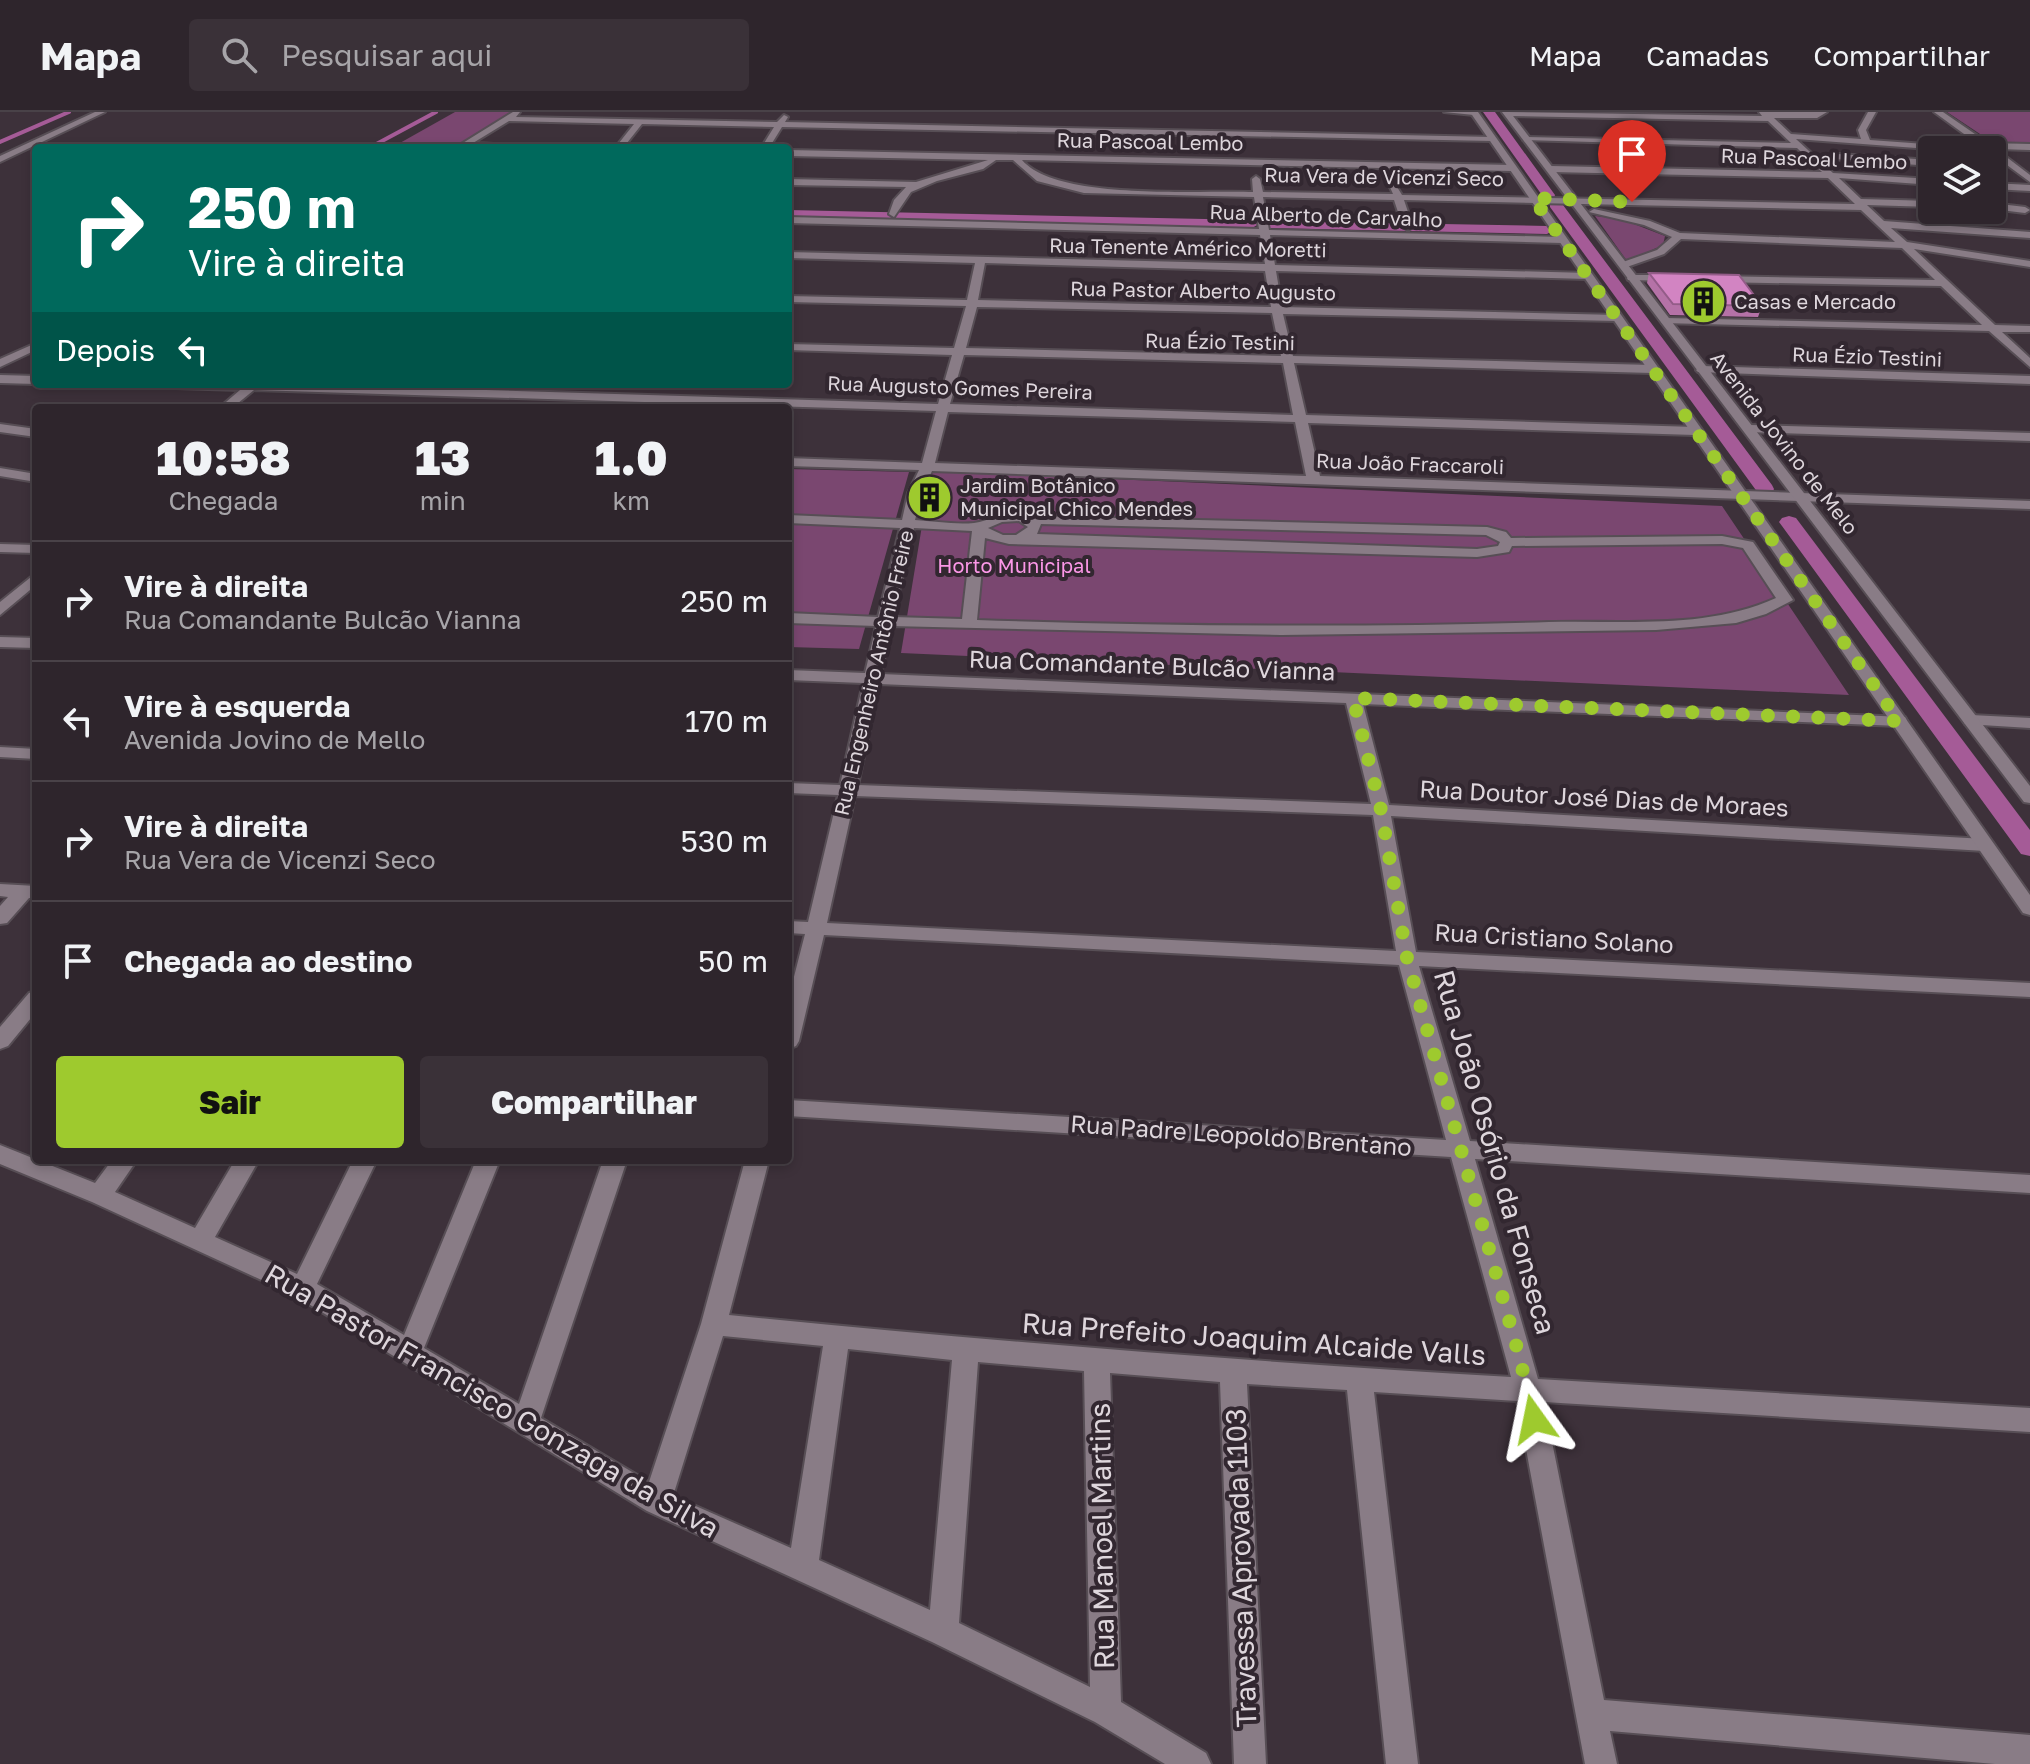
<!DOCTYPE html>
<html lang="pt">
<head>
<meta charset="utf-8">
<style>
	body { margin:0; font-family:"Golos Text",sans-serif; background:#3a3138; color:#f1f3f6; height:100vh; display:flex; flex-direction:column; font-size:30px; white-space:nowrap }
	* { box-sizing:border-box; margin:0 }
	p { font-size:26px; color:#a7a5a9 }
	.icon { flex:none; width:44px; height:44px; fill:none; stroke:currentColor; stroke-width:2; stroke-linecap:round; stroke-linejoin:round }
	.map { position:relative; flex:1; overflow:hidden }
	.sheet { position:absolute; left:32px; top:292px; width:760px; height:760px; display:flex; flex-direction:column; background:#2e252c; border-radius:8px; box-shadow:0 4px 12px #0003,0 0 0 2px #494248 }
	.sheet>* { flex:none }
	.guide { position:absolute; left:32px; top:32px; width:760px; height:244px; border-radius:8px; box-shadow:0 4px 12px #0003,0 0 0 2px #494248; background:#00695c; color:#fff; overflow:hidden }
	.tools { position:absolute; left:1918px; top:24px; display:grid; gap:16px }
	.tools a { display:grid; place-items:center; width:88px; height:88px; border-radius:8px; background:#2e252c; box-shadow:0 4px 12px #0003,0 0 0 2px #494248; font-size:40px }
	.pin { position:absolute; display:grid; place-items:center; width:68px; height:68px; color:#fff; margin:-82px -34px; border-radius:50% 50% 50% 0; rotate:-45deg; box-shadow:0 0 8px #0007 }
	.pin .icon { rotate:45deg }
	.me { position:absolute; width:88px; margin:-44px; rotate:348deg; stroke-linejoin:round; filter:drop-shadow(0 0 6px #0008) }
	.turn { display:flex; align-items:center; gap:28px; height:168px; padding:0 24px; font-size:36px }
	.turn .icon { width:104px; height:104px; stroke-width:2.5 }
	.turn b { display:block; font-size:56px; line-height:68px }
	.then { display:flex; align-items:center; height:76px; padding:0 24px; background:#0003; gap:16px; font-size:30px }
	.eta { display:flex; justify-content:space-evenly; align-items:center; height:136px; text-align:center }
	.eta b { font-size:48px; font-weight:800; line-height:56px }
	.button { display:flex; gap:16px; margin-top:auto; padding:16px 24px }
	.button a { flex:1; height:92px; border-radius:8px; background:#9eca2e; color:#111; font-size:32px; font-weight:800; line-height:92px; text-align:center }
	.button a+a { background:#3a3138; color:#f1f3f6 }
	ul { padding:0; list-style:none }
	li { display:flex; align-items:center; gap:24px; height:120px; padding:0 24px; border-top:2px solid #494248 }
	li div { flex:1 }
	li b { display:block; font-size:30px }
	li em { font-style:normal }
	header { display:flex; align-items:center; gap:48px; box-sizing:border-box; height:112px; padding:0 40px; background:#2e252c; border-bottom:2px solid #494248 }
	header strong { font-size:38px }
	nav { display:flex; gap:44px; margin-inline-start:auto; font-size:28px }
	.search { width:560px; height:72px; background:#3a3138; display:flex; align-items:center; gap:20px; box-sizing:border-box; padding:0 28px; border-radius:8px; color:#a7a5a9; font-size:30px }
	.map>svg:first-child { display:block }
	.green { fill:#7a4770 }
	.lines { fill:none; stroke-linecap:round; stroke-linejoin:round }
	.stream { stroke:#a55b97; stroke-width:4 }
	.canal { fill:#a55b97; fill-rule:evenodd }
	.street-casing { stroke:#574e55; stroke-width:4 }
	.secondary-casing { stroke:#574e55; stroke-width:4 }
	.street { fill:#897c86; fill-rule:evenodd }
	.secondary { fill:#897c86; fill-rule:evenodd }
	.wall { fill:#b572a7 }
	.building { fill:#d284c2; stroke:#935c88; stroke-width:2 }
	.route { stroke:#9eca2e; stroke-width:14; stroke-dasharray:0 25.2 }
	.labels { text-anchor:middle; stroke-width:8; stroke-linejoin:round; paint-order:stroke }
	.far-street-label { font-size:20px; fill:#ded6dc; stroke:#322730 }
	.far-poi-label { font-size:20px; fill:#ded6dc; stroke:#322730; text-anchor:start }
	.far-park-label { font-size:20px; fill:#fb97e7; stroke:#322730 }
	.street-label { font-size:24px; fill:#ded6dc; stroke:#322730 }
	.near-street-label { font-size:28px; fill:#ded6dc; stroke:#322730 }
</style>
</head>
<body>
<header>
<strong>Mapa</strong>
<div class="search"><svg class="icon" aria-label="search" viewBox="0 0 24 24"><circle cx="10" cy="10" r="6"/><path d="M15 15l6 6"/></svg>Pesquisar aqui</div>
<nav><a>Mapa</a><a>Camadas</a><a>Compartilhar</a></nav>
</header>
<div class="map">
<svg width="2030" height="1652" viewBox="0 0 2030 1652">
	<rect width="100%" height="100%" fill="#3d313a"/>
	<!-- green -->
	<path class="green" d="M455,0H519L459,36H391Z
		M1947,0H2030V33L1995,32Z
		M1595,104L1621,107L1665,124L1663,133L1627,149Z
		M788,357L909,360L859,537L788,535Z
		M931,359L1722,394L1849,583L901,541Z"/>
	<g class="lines">
		<!-- stream -->
		<path class="stream" d="M0,30L69,0
			M369,36L436,0"/>
		<!-- canal -->
		<path class="canal" d="M1483,0H1495L1555,83L1554,86H1544Z
			M1550,89H1560L1772,373L1774,377L1772,381H1758L1550,95Z
			M788,98L1252,108L1259,112L1252,116L788,106Z
			M1274,109L1547,114L1554,118L1547,122L1269,116V110Z
			M1789,404L1796,406L2030,718V744L2021,742L1782,414L1779,410L1782,406Z"/>
		<defs>
			<path id="street" d="M95,0H105L0,50V44Z
				M513,0H520L516,5L777,10L784,3L788,5L785,10L1492,25L1496,27L1492,29L782,15L769,36H761L774,15L642,12L623,36H615L634,12L509,9L473,31L575,36L458,34Z
				M1444,0H1477L1478,1L1474,3Z
				M1506,0L1762,4L1759,0H1827L1817,6H1774L1791,22L1861,27L1858,18L1868,0H1876L1866,18L1870,28L1980,36L1943,38L1796,27L1833,61L1932,67V73L1839,66L1861,87L1932,89V95L1867,93L1884,109L2030,120V126L1891,116L1907,130L2030,149V155L1914,137L1995,213L2030,214V220H2002L2030,246V255L1989,219L1662,211L1661,209L1666,206L1982,213L1941,174L1715,170L1710,167L1715,164L1935,168L1902,136L1681,127L1664,142L1624,156L1619,153L1620,151L1657,138L1672,125L1644,113L1589,100L1594,97L1650,109L1680,121L1895,130L1861,98L1404,88L1413,115L1408,118L1403,115L1394,88L1263,85L1269,118L1562,125L1567,128L1562,131L1270,123L1275,153L1588,161L1593,164L1588,167L1276,159L1282,195L1617,203L1622,206L1617,209L1283,202L1293,244L1652,253L1658,257L1652,261L1294,251L1306,303L1695,315L1701,319L1695,323L1308,311L1320,364L2030,389V397L932,359L922,381L915,408C934,409 955,413 974,411C994,408 1007,397 1030,404L1487,415L1506,420L1511,426L1722,424L1753,430L1793,488L1766,502L1736,511L1656,518L1281,523L891,514L881,562L1905,605L1907,609L1905,613L1899,614L1363,592L1389,693L1985,727L1994,733L1985,739L1391,704L1416,840L2030,871V885L1419,854L1470,1029L2030,1063V1081L1475,1047L1538,1267L2030,1296V1320L1544,1290L1604,1588L2030,1623V1652H1995L1610,1619L1617,1652H1585L1517,1289L1374,1280L1418,1652H1386L1347,1278L1247,1272L1266,1652H1234L1220,1270L1110,1261L1121,1590L1206,1641L1211,1652H1165L1095,1610L932,1530L647,1399L294,1183L92,1090L0,1052V1033L95,1071L112,1048H137L115,1080L195,1116L235,1048H259L215,1125L297,1162L353,1048H377L317,1172L404,1223L476,1048H500L424,1236L519,1292L603,1048H627L541,1306L649,1370L701,1212L745,1048H769L729,1203C989,1229 1250,1250 1511,1265L1451,1045L788,1004V988L1446,1028L1399,853L824,823L799,929L796,934L788,937V888L805,822L788,821V809L808,810L838,683L788,681V671L840,673L863,571L788,568V558L865,561L876,514L788,511V501L878,505L900,416L788,411V403L902,408L908,381L919,358L788,354V346L922,351L936,299L254,278L232,296H219L240,278L176,276L170,272H292L938,292L952,243L788,238V232L954,236L966,194L788,190V184L967,188L975,151L788,146V140L1265,152L1260,123L788,111V105L1259,117L1254,85L1084,81L1037,69L1013,48H996L983,57L937,69L911,80L894,105L889,102L894,88L906,75L788,73V67L916,70L988,48L788,44V38L1512,53L1516,56L1512,59L1022,48C1057,89 1199,78 1253,80L1252,67L1256,64L1260,67L1263,80L1393,82L1389,73L1394,70L1402,83L1855,92L1828,66L1551,60L1547,57L1551,54L1822,60L1797,36L1523,28L1527,25L1791,31L1768,9L1508,4L1504,2ZM985,151L1265,159L1271,195L978,188ZM977,195L1272,201L1281,244L966,236ZM964,243L1283,251L1293,303L950,292ZM948,300L1295,310L1306,364L935,351ZM1019,409L1028,415L1016,423H1003L988,416L1002,410ZM1041,412L1486,423L1500,430L1498,434L1477,437L1037,422ZM914,416L972,419L962,507L893,505ZM985,426L1009,432L1477,445L1509,440L1512,434L1722,432L1743,436L1776,486C1705,518 1624,508 1549,510C1358,516 1168,514 977,508ZM879,572L1346,591L1371,692L858,673ZM855,684L1373,703L1396,839L827,811ZM723,1224L823,1234L791,1436L673,1384ZM848,1237L952,1248L930,1498L819,1448ZM978,1250L1084,1259L1090,1575L959,1511Z
				M1934,0H1943L1988,31L2030,32V38L1996,37L2030,63V70L1992,42V38H1986Z
				M1837,42L1932,48V54L1834,47Z
				M1992,71L2030,73V79L1992,77Z
				M1992,91L2025,95L2030,98L2025,101L1992,97Z
				M1632,163H1675L1680,166L1675,169L1628,168L1627,166Z
				M36,231V238L0,255V247Z
				M1702,254L2030,264V272L1698,260L1696,258Z
				M0,263L36,264V272L0,271Z
				M0,312L36,317V325L0,320Z
				M1750,313L2030,321V329L1746,320V314Z
				M0,356L36,362V370L0,364Z
				M0,432L36,433V441L0,440Z
				M36,461V473L0,503V490Z
				M0,525L36,526V536L0,535Z
				M1971,603L2030,606V616L1965,612L1963,608L1965,604Z
				M0,635L36,637V647L0,645Z
				M0,772L36,774V786H29L7,811L0,812V794L8,785L0,784Z
				M36,879V900L8,934L0,937V915L29,881Z"/>
			<path id="secondary" d="M1470,0H1478L2030,783V803L2023,801Z
				M1502,0H1510L2030,674V691L2024,690Z"/>
		</defs>
		<!-- street casing -->
		<use href="#street" class="street-casing"/>
		<!-- secondary casing -->
		<use href="#secondary" class="secondary-casing"/>
		<!-- street -->
		<use href="#street" class="street"/>
		<!-- secondary -->
		<use href="#secondary" class="secondary"/>
	</g>
	<!-- wall -->
	<path class="wall" d="M1649,161L1762,194L1758,205L1670,203L1647,171Z"/>
	<!-- building -->
	<path class="building" d="M1649,161L1739,163L1762,194L1673,192Z"/>
	<g class="lines">
		<!-- route -->
		<path class="route" d="M1534,1307L1520,1247L1407,846L1381,698L1353,586L1899,609L1533,86L1632,90"/>
	</g>
	<!-- icons -->
	<defs>
		<symbol id="building-disc" viewBox="-11 -11 22 22"><circle r="9.5" fill="#9eca2e" stroke="#322730"/><path d="M-4-6H4V6H1V3H-1V6H-4ZM-2.5-4.3h1.7v1.8h-1.7ZM.8-4.3h1.7v1.8H.8ZM-2.5-1h1.7V.8h-1.7ZM.8-1h1.7V.8H.8Z" fill="#111"/></symbol>
	</defs>
	<g fill-rule="evenodd">
		<use href="#building-disc" x="1678" y="164" width="51" height="51"/>
		<use href="#building-disc" x="904" y="360" width="51" height="51"/>
	</g>
	<g class="labels">
		<!-- far-street labels -->
		<g class="far-street-label">
			<text transform="translate(1150 30) rotate(1)" y="7">Rua Pascoal Lembo</text>
			<text transform="translate(1814 47) rotate(2)" y="7">Rua Pascoal Lembo</text>
			<text transform="translate(1384 65) rotate(1)" y="7">Rua Vera de Vicenzi Seco</text>
			<text transform="translate(1326 104) rotate(2)" y="7">Rua Alberto de Carvalho</text>
			<text transform="translate(1188 136) rotate(1)" y="7">Rua Tenente Américo Moretti</text>
			<text transform="translate(1203 179) rotate(1)" y="7">Rua Pastor Alberto Augusto</text>
			<text transform="translate(1220 230) rotate(1)" y="7">Rua Ézio Testini</text>
			<text transform="translate(1867 245) rotate(2)" y="7">Rua Ézio Testini</text>
			<text transform="translate(960 276) rotate(2)" y="7">Rua Augusto Gomes Pereira</text>
			<text transform="translate(1784 331) rotate(52)" y="7">Avenida Jovino de Melo</text>
			<text transform="translate(1410 352) rotate(2)" y="7">Rua João Fraccaroli</text>
			<text transform="translate(874 561) rotate(-77)" y="7">Rua Engenheiro Antônio Freire</text>
		</g>
		<!-- far-poi labels -->
		<g class="far-poi-label">
			<text x="1734" y="197">Casas e Mercado</text>
			<text x="960" y="381">Jardim Botânico<tspan x="960" dy="23">Municipal Chico Mendes</tspan></text>
		</g>
		<!-- far-park labels -->
		<g class="far-park-label">
			<text x="1014" y="461">Horto Municipal</text>
		</g>
		<!-- street labels -->
		<g class="street-label">
			<text transform="translate(1152 554) rotate(2)" y="8">Rua Comandante Bulcão Vianna</text>
			<text transform="translate(1604 687) rotate(3)" y="8">Rua Doutor José Dias de Moraes</text>
			<text transform="translate(1554 827) rotate(3)" y="8">Rua Cristiano Solano</text>
			<text transform="translate(1241 1024) rotate(4)" y="8">Rua Padre Leopoldo Brentano</text>
		</g>
		<!-- near-street labels -->
		<g class="near-street-label">
			<text transform="translate(1495 1040) rotate(74)" y="10">Rua João Osório da Fonseca</text>
			<text transform="translate(1254 1227) rotate(4)" y="10">Rua Prefeito Joaquim Alcaide Valls</text>
			<text transform="translate(492 1289) rotate(30)" y="10">Rua Pastor Francisco Gonzaga da Silva</text>
			<text transform="translate(1102 1424) rotate(-91)" y="10">Rua Manoel Martins</text>
			<text transform="translate(1241 1456) rotate(-92)" y="10">Travessa Aprovada 1103</text>
		</g>
	</g>
</svg>
<div class="tools">
<a><svg class="icon" aria-label="layers" viewBox="0 0 24 24"><path d="M12 4l9 5-9 5-9-5zM3 14l9 5 9-5"/></svg></a>
</div>
<div class="pin" style="left:1632px;top:90px;background:#d93025"><svg class="icon" aria-label="arrive" viewBox="0 0 24 24"><path d="M6 21V4h12l-3 4 3 4H6"/></svg></div>
<svg class="me" style="left:1534px;top:1307px" viewBox="-20 -20 40 40"><path d="M0-17L14 15 0 8-14 15z" fill="#9eca2e" stroke="#fff" stroke-width="4"/></svg>
<div class="guide">
<div class="turn"><svg class="icon" aria-label="right" viewBox="0 0 24 24"><path d="M7 20v-9h11M14 6l5 5-5 5"/></svg><div><b>250 m</b>Vire à direita</div></div>
<div class="then">Depois<svg class="icon" aria-label="left" viewBox="0 0 24 24"><path d="M17 20v-9H6M10 6l-5 5 5 5"/></svg></div>
</div>
<section class="sheet">
<div class="eta">
<div><b>10:58</b><p>Chegada</p></div>
<div><b>13</b><p>min</p></div>
<div><b>1.0</b><p>km</p></div>
</div>
<ul>
<li><svg class="icon" aria-label="right" viewBox="0 0 24 24"><path d="M7 20v-9h11M14 6l5 5-5 5"/></svg><div><b>Vire à direita</b><p>Rua Comandante Bulcão Vianna</p></div><em>250 m</em></li>
<li><svg class="icon" aria-label="left" viewBox="0 0 24 24"><path d="M17 20v-9H6M10 6l-5 5 5 5"/></svg><div><b>Vire à esquerda</b><p>Avenida Jovino de Mello</p></div><em>170 m</em></li>
<li><svg class="icon" aria-label="right" viewBox="0 0 24 24"><path d="M7 20v-9h11M14 6l5 5-5 5"/></svg><div><b>Vire à direita</b><p>Rua Vera de Vicenzi Seco</p></div><em>530 m</em></li>
<li><svg class="icon" aria-label="arrive" viewBox="0 0 24 24"><path d="M6 21V4h12l-3 4 3 4H6"/></svg><div><b>Chegada ao destino</b></div><em>50 m</em></li>
</ul>
<div class="button"><a>Sair</a><a>Compartilhar</a></div>
</section>
</div>
</body>
</html>
